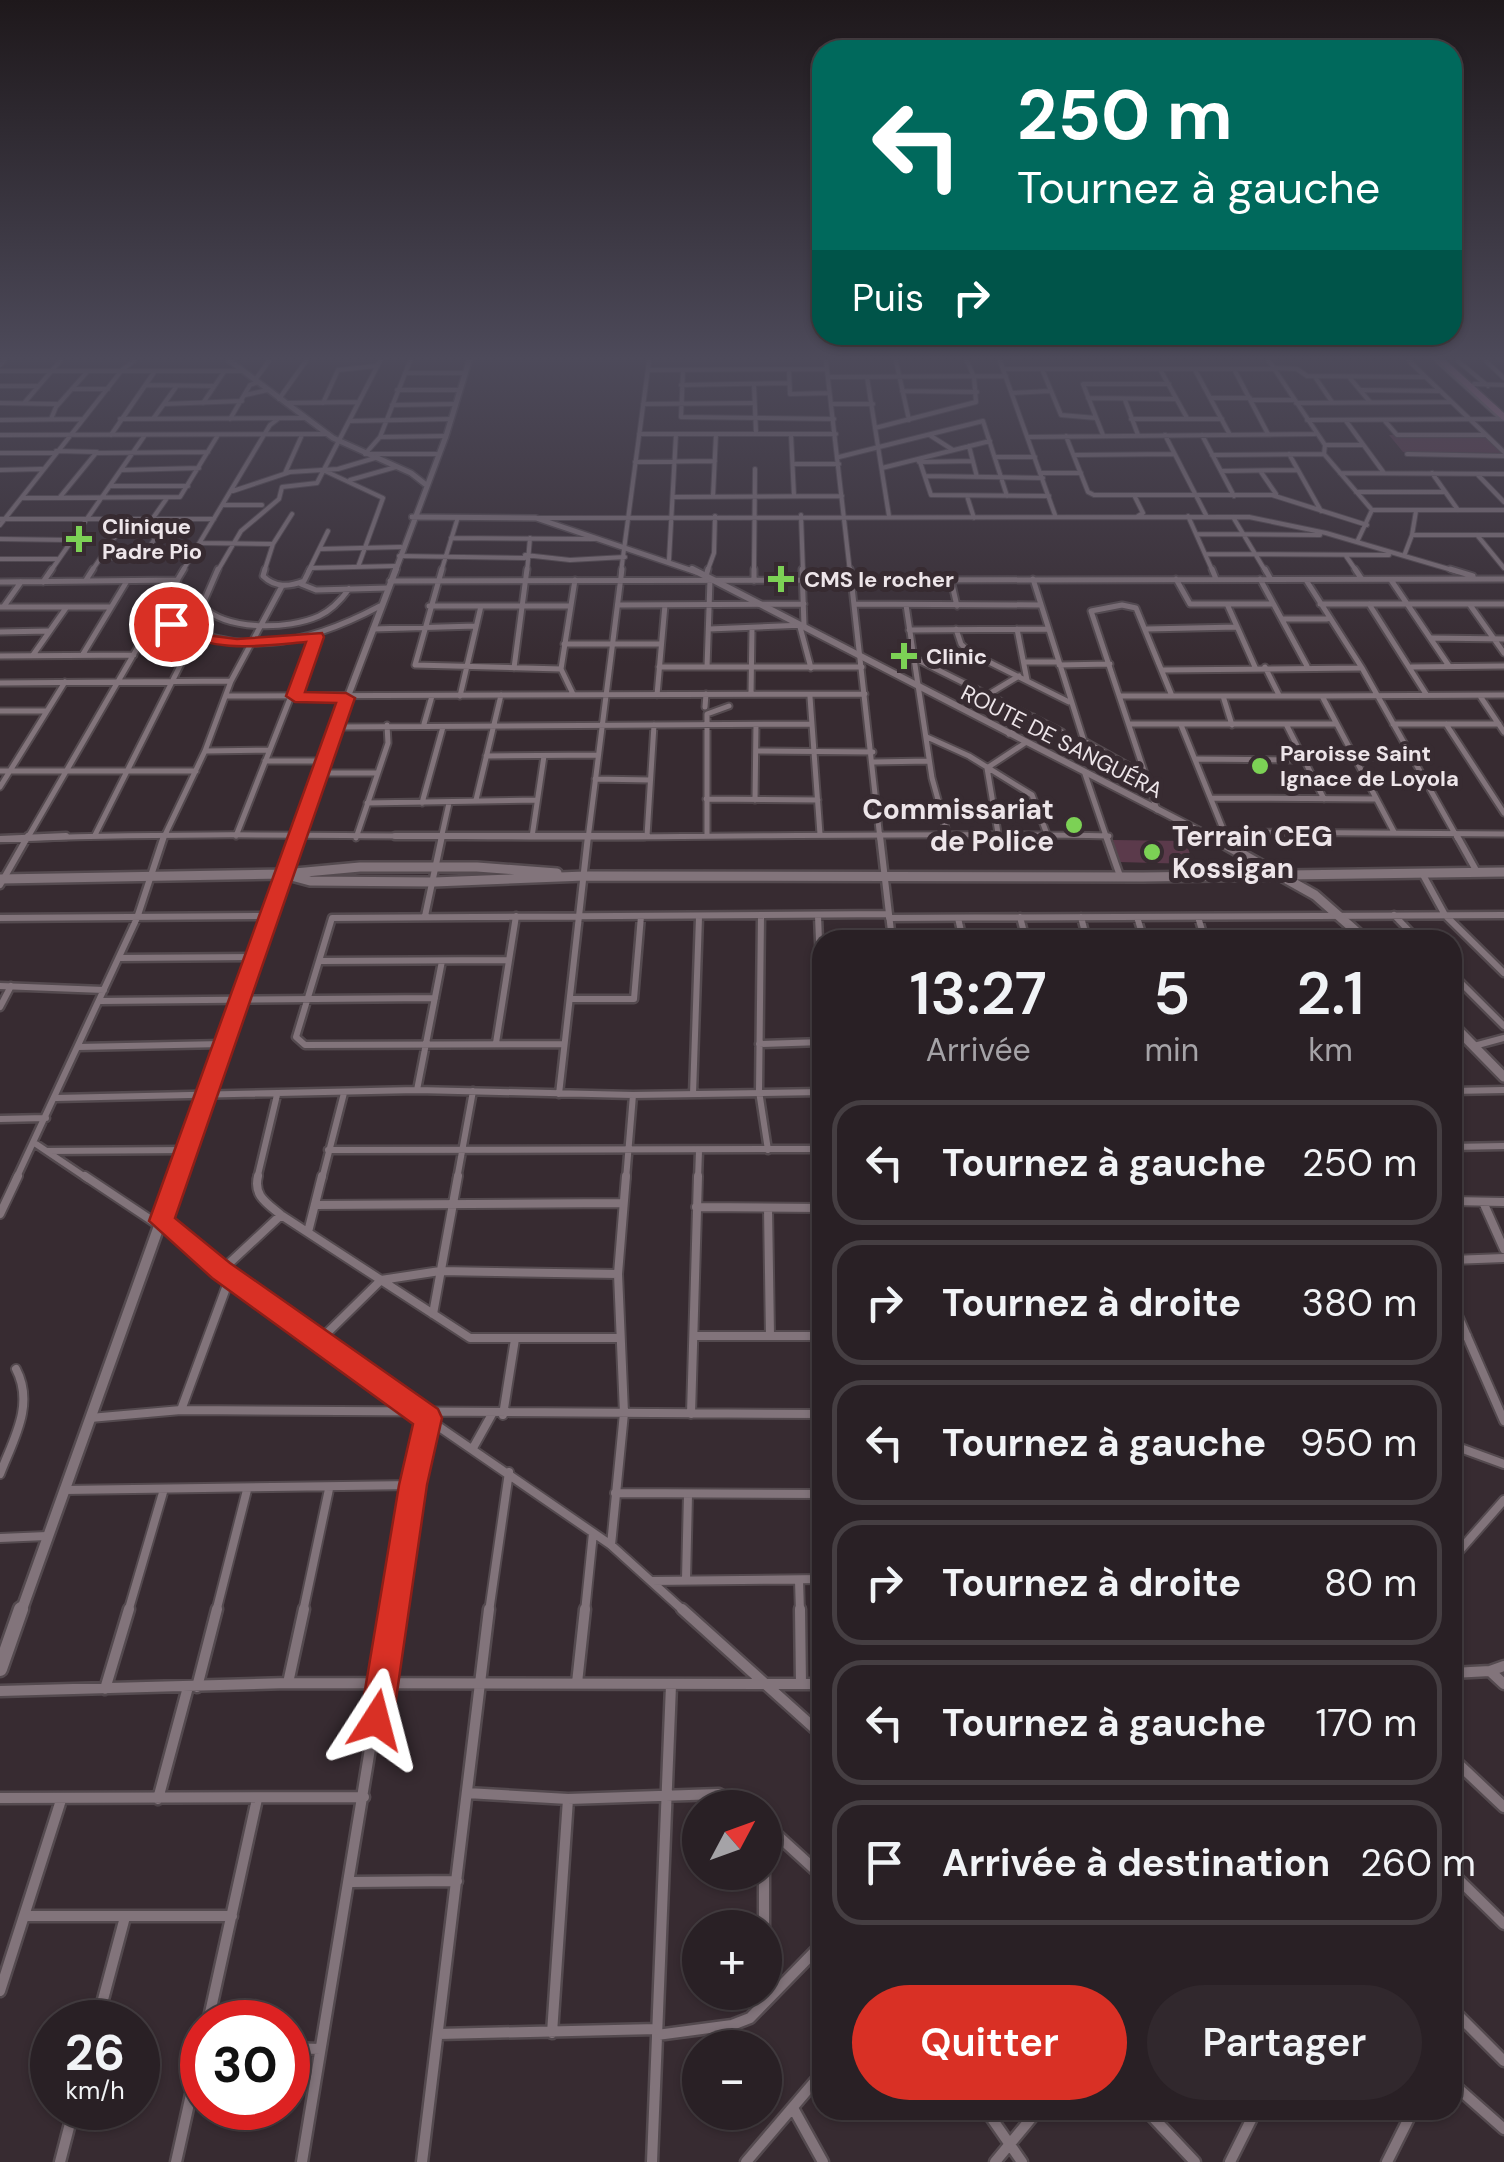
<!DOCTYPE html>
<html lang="fr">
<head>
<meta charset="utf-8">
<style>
	body { margin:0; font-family:"DM Sans",sans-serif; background:#31282d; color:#f1f3f6; height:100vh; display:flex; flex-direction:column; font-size:38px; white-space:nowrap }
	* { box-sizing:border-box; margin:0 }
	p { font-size:32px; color:#a5a3a7 }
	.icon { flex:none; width:55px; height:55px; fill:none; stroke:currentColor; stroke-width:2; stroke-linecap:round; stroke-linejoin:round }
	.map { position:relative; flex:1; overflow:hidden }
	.panel { position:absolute; left:812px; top:930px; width:650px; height:1190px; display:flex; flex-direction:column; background:#292025; border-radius:30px; box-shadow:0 2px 8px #0004,0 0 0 2px #453e42 }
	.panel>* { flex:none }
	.guide { position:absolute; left:812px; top:40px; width:650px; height:305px; border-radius:30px; box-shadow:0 2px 8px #0004,0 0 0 2px #453e42; background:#00695c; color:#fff; overflow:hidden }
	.needle { width:65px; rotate:49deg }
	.controls { position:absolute; left:682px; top:1790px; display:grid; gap:20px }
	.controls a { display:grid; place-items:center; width:100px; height:100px; border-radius:50%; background:#292025; box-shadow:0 2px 8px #0004,0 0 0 2px #453e42; font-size:50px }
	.speed { position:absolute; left:30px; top:2000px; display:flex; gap:20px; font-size:50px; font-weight:700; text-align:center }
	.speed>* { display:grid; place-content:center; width:130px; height:130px; border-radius:50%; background:#292025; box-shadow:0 2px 8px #0004,0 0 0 2px #453e42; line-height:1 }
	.speed small { font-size:25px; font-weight:400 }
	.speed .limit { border:15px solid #d22; background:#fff; color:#111 }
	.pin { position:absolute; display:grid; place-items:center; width:85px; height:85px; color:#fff; margin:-42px; border:5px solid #fff; border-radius:50%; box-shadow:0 2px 10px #0007 }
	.me { position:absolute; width:110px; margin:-55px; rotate:9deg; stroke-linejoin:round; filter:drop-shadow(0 0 8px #0008) }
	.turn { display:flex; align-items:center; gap:35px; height:210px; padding:0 40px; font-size:45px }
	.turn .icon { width:130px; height:130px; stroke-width:2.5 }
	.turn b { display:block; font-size:70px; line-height:85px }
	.then { display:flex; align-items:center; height:95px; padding:0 40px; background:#0003; gap:20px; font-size:38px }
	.eta { display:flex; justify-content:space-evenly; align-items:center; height:170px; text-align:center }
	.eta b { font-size:60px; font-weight:600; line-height:70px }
	.primary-button { display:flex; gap:20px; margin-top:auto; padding:20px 40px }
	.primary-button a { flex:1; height:115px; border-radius:60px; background:#d93025; color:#fff; font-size:40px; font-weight:600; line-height:115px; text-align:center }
	.primary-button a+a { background:#31282d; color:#f1f3f6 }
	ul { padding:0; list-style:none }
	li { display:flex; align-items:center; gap:30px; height:125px; margin:0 20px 15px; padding:0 20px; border:5px solid #453e42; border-radius:30px }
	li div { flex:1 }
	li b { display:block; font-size:38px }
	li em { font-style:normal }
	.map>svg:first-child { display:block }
	.green { fill:#5b3a4b }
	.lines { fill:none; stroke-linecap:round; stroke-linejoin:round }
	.minor-far4-casing { stroke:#544a4f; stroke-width:6 }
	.minor-far3-casing { stroke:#544a4f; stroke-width:9 }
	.minor-far2-casing { stroke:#544a4f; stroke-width:11 }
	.minor-far1-casing { stroke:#544a4f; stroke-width:12 }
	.minor-casing { stroke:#544a4f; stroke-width:15 }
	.tertiary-far4-casing { stroke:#544a4f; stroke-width:8 }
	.tertiary-far3-casing { stroke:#544a4f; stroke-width:10 }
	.tertiary-far2-casing { stroke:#544a4f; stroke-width:14 }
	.tertiary-far1-casing { stroke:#544a4f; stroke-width:15 }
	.tertiary-casing { stroke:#544a4f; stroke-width:19 }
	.primary-casing { stroke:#544a4f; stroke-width:9 }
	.minor-far4 { stroke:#82747b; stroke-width:4 }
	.minor-far3 { stroke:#82747b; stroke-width:5 }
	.minor-far2 { stroke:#82747b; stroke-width:6 }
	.minor-far1 { stroke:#82747b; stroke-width:8 }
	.minor { stroke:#82747b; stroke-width:10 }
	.tertiary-far4 { stroke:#82747b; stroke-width:5 }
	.tertiary-far3 { stroke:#82747b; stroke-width:6 }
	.tertiary-far2 { stroke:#82747b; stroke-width:9 }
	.tertiary-far1 { stroke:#82747b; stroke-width:10 }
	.tertiary { stroke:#82747b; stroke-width:14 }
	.primary { stroke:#ae7b96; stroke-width:6 }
	.route { fill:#d93025; stroke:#8d1f18; stroke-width:2.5 }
	.poi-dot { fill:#7cd155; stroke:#372b31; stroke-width:4 }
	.labels { text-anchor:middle; stroke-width:10; stroke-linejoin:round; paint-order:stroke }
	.far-poi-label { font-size:22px; font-weight:bold; fill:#ede5e9; stroke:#372b31; text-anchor:start }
	.far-street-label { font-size:22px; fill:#ede5e9; stroke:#372b31 }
	.poi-label { font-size:28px; font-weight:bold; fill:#ede5e9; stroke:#372b31; text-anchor:end }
</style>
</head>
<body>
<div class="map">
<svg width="1504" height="2162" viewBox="0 0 1504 2162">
	<rect width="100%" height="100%" fill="#372b31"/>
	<!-- green -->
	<path class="green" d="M1389,435H1485L1503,453L1403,452Z
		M1113,840L1186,841L1193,864L1118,862Z"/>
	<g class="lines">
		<defs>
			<path id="minor-far4" d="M826,361L850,572
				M896,361L909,420
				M1000,361L1055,515
				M1269,361L1325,445L1324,454L1372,510L1357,542
				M1409,361L1504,452
				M1437,361L1499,417
				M1458,361L1488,386
				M1486,361L1504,378
				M0,365L4,361
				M1273,368L1297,369L1307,376L1425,377
				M1004,369H1275
				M1042,369L1061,415L1096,418
				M648,370L827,369
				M683,370L681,417L834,419
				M789,370L790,394L829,393
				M1195,370L1230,435
				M0,371H243
				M1161,371L1187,418
				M1235,371L1268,434
				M405,373H466
				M828,377L1006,376
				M867,377L889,516
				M1315,377L1332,402
				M1349,377L1370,402
				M255,380L269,361
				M1474,384L1504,385
				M146,385L214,386
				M681,385L789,383
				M754,385L756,433
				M0,386H37
				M72,389H108
				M397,390H460
				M1361,390L1439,391
				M902,391L977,392
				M1012,393L1050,391
				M245,395L268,390
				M1088,398L1175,399
				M1210,398H1250
				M279,399L306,361
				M1125,400L1138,435
				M1251,400H1293
				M25,402L60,361
				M0,403L57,404
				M203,403L224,372
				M286,403L358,402
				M323,403L338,370L376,366
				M1296,403L1450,402
				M164,404L242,401
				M643,404L752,403
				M832,404H873
				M392,405L456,404
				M51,419L56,407L87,372
				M120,419L305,418
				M153,419L176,387
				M230,419L250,385L258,382
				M1131,419H1222
				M0,420L83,419
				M1307,420L1504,419
				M1384,420L1397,435H1485
				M349,421L451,419
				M1346,421L1384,473
				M875,428L976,402L974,377L967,361
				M639,434H836
				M791,434L794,496
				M0,435L328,434
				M111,435L155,371
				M1103,435L1083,384H1169
				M1165,435L1206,515
				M1202,435L1234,496
				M931,436L953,450
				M1066,436L1088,492L1094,495H1272L1367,525
				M380,437L446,436
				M1028,437L1315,434
				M1325,445H1362
				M969,446L977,477
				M56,451L97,452
				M0,453H54
				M365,454L380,437L410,361
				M367,454H439
				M1407,454L1504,456
				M1075,455L1174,454
				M1212,455L1324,454
				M839,457L983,421L1007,496
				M995,457H1035
				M635,462L715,461
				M919,462L973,461
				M920,462L931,495L1049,496
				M795,464H839
				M882,468L990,441
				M0,470L42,469
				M122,470L199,468
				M323,470L383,498L358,567
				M1298,470L1321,511
				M1221,471L1298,470L1289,454
				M1261,472L1276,494
				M285,473L302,435
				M1041,473H1081
				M1340,473L1504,474
				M1432,473L1458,510
				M1477,474L1504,502
				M925,476L1043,478
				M350,480L396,467
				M111,486H188
				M233,491L290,472L338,469L375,458
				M1356,492H1445
				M1134,495L1143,513L1138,516
				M713,496L716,434
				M967,496L974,518
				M60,497L96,453L208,452
				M674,497L842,496
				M23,498L180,497L218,435
				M224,505H262
				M1372,510H1504
				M801,515L803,572
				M1188,516L1213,572
				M1233,517L1266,572
				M153,518L167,498
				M539,518L1249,517L1326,533L1459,572
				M0,519H214
				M0,525L122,370L134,361
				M1197,534L1320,535
				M1412,535L1416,511
				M1477,535L1504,568
				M451,538L595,539
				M0,539L70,540
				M202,543L273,544
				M320,549L401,547
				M1205,554L1389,555
				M525,555L570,560L625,557
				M144,556L167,519
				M399,556L525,558
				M1346,556L1357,572
				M1404,556L1412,535H1504
				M102,558L191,557
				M0,559H57
				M669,560L676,434
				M311,568L396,566
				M50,572L145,435
				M91,572L127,519
				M182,572L270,425L278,419
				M217,572L241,531L279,499L282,487L317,483L380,361
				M264,572L273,544L292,514
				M308,572L328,531
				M441,572L458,517
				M527,572L530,538
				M621,572L649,361
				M707,572L714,553L715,516
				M754,572L755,469"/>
			<path id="minor-far3" d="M184,569L157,614C235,660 303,647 380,606
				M218,569L202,606C227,631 288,630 319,616C332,610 341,600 349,589
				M265,569L263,576C275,588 289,587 304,581L310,569
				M442,569L415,665L561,669
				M850,569L880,839
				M1212,569L1216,579
				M1265,569L1270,578
				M1355,569L1361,578
				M1450,569L1473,576
				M706,576L708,569
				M1033,579L1084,741L1147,776
				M1176,579L1190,604H1273
				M1260,579L1307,666
				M86,580L93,569
				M951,580L957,606
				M1306,580L1362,668L1458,839
				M1391,580L1449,666
				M390,581L1504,579
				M754,581V569
				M0,582L178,580
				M43,582L52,569
				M301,584L316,590L388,588
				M855,604L1041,605
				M1227,604L1255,667
				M1320,604H1504
				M1369,604L1426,694
				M618,605L804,604
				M906,605L932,778L947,832
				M1470,605L1504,653
				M4,606L21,582
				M429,606H570
				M0,607H111
				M1282,619H1327
				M800,627L811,668
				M373,629L476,626
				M709,629L804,625L802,569
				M956,629L961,644L969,652L1069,702
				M1017,629L1027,680
				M1147,629L1237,627
				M909,630L1047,629
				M0,632L48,631
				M1432,638L1504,639
				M564,644H661
				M83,654L127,581
				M33,655L66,608
				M0,656L134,655
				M914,658L1062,732
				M1025,662H1058
				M1059,665L1110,664
				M659,667H862
				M707,667L710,580
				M1265,667L1279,695
				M1411,667L1504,666
				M514,668L527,569
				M1163,670L1360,668
				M0,683L231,681
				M573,694L561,669L575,580
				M751,694L752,629
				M989,694L1019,676
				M657,695L665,605
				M227,696L865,694
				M295,696L316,638
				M460,696L481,606
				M1121,696H1322
				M1223,696L1232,725
				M1480,696L1504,732
				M810,697L820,834
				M705,707L706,694
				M0,711H46
				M424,724L432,696
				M1131,724H1336
				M1286,724L1324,799
				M1393,724H1499
				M1446,724L1504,813
				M1181,725L1227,839
				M337,727L812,724
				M1009,734L1033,717
				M927,737L969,756L1032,795L1047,834
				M206,751L270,750
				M757,751L873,752
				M486,756L598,755
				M1355,757H1411
				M1197,759L1303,760
				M265,761H324
				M874,762L929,761
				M0,771H196
				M319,773H377
				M1085,774L1107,839
				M595,779L650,780
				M0,787L65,682
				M1211,798L1375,799
				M706,799L818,800
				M476,800L501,695
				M755,800L756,725
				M367,803L537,800
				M422,803L443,727
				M1157,810L1091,611L1122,605L1136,608L1172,696
				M1225,832L1504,834
				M1394,832L1322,696L1504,695
				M998,833L987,768L1025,743
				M707,834V714L729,706
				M95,835L195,636
				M236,836L291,696
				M647,836L654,725
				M532,837L544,756
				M356,838L388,743L387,725
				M7,839C199,831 392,837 584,837C759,837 934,832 1109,836
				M27,839L157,614
				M163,839L205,751L231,681L282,586
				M441,839L449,803
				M588,839L622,569"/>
			<path id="minor-far2" d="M395,836H644
				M880,836L892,940
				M1106,836L1120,876
				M1226,836L1230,846
				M1457,836L1477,872
				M0,839L66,836
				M1422,873L1445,915L1504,973
				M0,885L28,836
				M1394,915L1418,940
				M425,916L442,836
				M761,916L759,1091L768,1150
				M818,916L822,1014
				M1020,917L1026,940
				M1081,917L1087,940
				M1137,917L1144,940
				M1198,917L1205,940
				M0,918L269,916
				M889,918L1504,915
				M958,918L963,940
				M119,958L254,957
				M320,961L509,960
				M1452,974L1504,1026
				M0,986L104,990
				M570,999H634L641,916
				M100,1001L435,998
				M0,1007L11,986
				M496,1043L516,916
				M564,1044L305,1045L296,1037L332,918L889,914
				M759,1044L822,1042
				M1474,1046L1504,1038
				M78,1047L223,1044
				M417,1090L442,961
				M1452,1091L1504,1090
				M559,1094L588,836
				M693,1094L699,917
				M56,1098L417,1090L633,1095L822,1092
				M0,1119L46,1118
				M36,1144L88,1179
				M1452,1147L1504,1146
				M328,1150L822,1149
				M47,1151L186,1150
				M16,1179L137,918L164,836
				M257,1179L277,1095
				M322,1179L344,1093
				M457,1179L473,1091
				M626,1179L633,1095
				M698,1179L699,1151"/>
			<path id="minor-far1" d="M85,1176L157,1224
				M258,1176C253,1196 267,1203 281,1215L470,1338H618
				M1452,1201L1504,1202
				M1483,1202L1504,1249
				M315,1205L622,1203
				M696,1207L822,1208
				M768,1208L770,1336
				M0,1214L18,1176
				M162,1225L416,1411L611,1545L685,1612
				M308,1232L322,1176
				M1452,1260L1504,1258
				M221,1271L281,1215
				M1452,1302L1504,1421
				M433,1314L458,1176
				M694,1336H822
				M1452,1336H1467
				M320,1340L381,1280L440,1271L618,1274
				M181,1410L230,1277
				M691,1414L698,1176
				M503,1415L515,1339
				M90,1418L181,1410L822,1414
				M1452,1445L1504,1464
				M473,1448L492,1414
				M0,1474C13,1440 35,1405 16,1369
				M64,1490L413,1485
				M615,1493L822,1494
				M0,1538L47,1536
				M611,1545L624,1413L618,1274L626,1176
				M1452,1559L1504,1500
				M686,1580L688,1495
				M799,1580L800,1612
				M651,1581L822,1579
				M128,1612L164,1489
				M216,1612L247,1490
				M303,1612L329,1489
				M392,1612L428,1418
				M489,1612L509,1472
				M585,1612L593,1533"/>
			<path id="minor" d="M682,1609L822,1735
				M800,1609L801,1684
				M1490,1671L1504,1684
				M1452,1673L1490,1671L1504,1666
				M288,1683L304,1609
				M577,1683L585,1609
				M197,1687L217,1609
				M105,1689L129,1609
				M0,1691L288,1683L822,1684
				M1452,1758L1504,1807
				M467,1793L568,1799L719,1794L745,1808
				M0,1798L364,1797
				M158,1799L188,1687
				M765,1824L822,1876
				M764,1872V1928
				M1452,1873L1504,1924
				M351,1882L457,1881
				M24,1916H232
				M0,1991L61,1800
				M1452,2009L1504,2061
				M97,2022L125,1917
				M208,2022L257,1799
				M552,2033L568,1799
				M438,2034L657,2029
				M657,2035L732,2025L750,2018L822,1944
				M288,2048L320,2049
				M1452,2083L1504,2129
				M793,2108L823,2162
				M986,2110L1022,2162
				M1146,2110L1195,2162
				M60,2162L74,2108
				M176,2162L202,2045
				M302,2162L393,1609
				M422,2162L489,1609
				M652,2162L671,1685
				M746,2162L822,2073
				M995,2162L1038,2110
				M1230,2162L1256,2110
				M1387,2162L1413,2110"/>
			<path id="tertiary-far4" d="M230,361L333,438L411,473L425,484
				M412,517L536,518L696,572
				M395,572L446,436L469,361"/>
			<path id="tertiary-far3" d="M692,569L1215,839
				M294,839L396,569"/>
			<path id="tertiary-far2" d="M1210,836L1315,895L1366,940
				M284,874L310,881L434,882L585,876L1143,877L1504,872
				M0,879L284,874L360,867H477L557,873
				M1452,1024L1504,1077
				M176,1179L295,836"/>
			<path id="tertiary-far1" d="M161,1221L177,1176
				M21,1612L159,1226"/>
			<path id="tertiary" d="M0,1669L21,1609"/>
			<path id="primary" d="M1442,361L1504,417"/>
		</defs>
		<!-- minor-far4 casing -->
		<use href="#minor-far4" class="minor-far4-casing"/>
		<!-- minor-far3 casing -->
		<use href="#minor-far3" class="minor-far3-casing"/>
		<!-- minor-far2 casing -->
		<use href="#minor-far2" class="minor-far2-casing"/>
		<!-- minor-far1 casing -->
		<use href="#minor-far1" class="minor-far1-casing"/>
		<!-- minor casing -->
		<use href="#minor" class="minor-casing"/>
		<!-- tertiary-far4 casing -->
		<use href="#tertiary-far4" class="tertiary-far4-casing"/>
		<!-- tertiary-far3 casing -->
		<use href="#tertiary-far3" class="tertiary-far3-casing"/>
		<!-- tertiary-far2 casing -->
		<use href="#tertiary-far2" class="tertiary-far2-casing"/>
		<!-- tertiary-far1 casing -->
		<use href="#tertiary-far1" class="tertiary-far1-casing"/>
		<!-- tertiary casing -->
		<use href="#tertiary" class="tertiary-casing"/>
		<!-- primary casing -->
		<use href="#primary" class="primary-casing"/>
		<!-- minor-far4 -->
		<use href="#minor-far4" class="minor-far4"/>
		<!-- minor-far3 -->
		<use href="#minor-far3" class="minor-far3"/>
		<!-- minor-far2 -->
		<use href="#minor-far2" class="minor-far2"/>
		<!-- minor-far1 -->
		<use href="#minor-far1" class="minor-far1"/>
		<!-- minor -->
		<use href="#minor" class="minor"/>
		<!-- tertiary-far4 -->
		<use href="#tertiary-far4" class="tertiary-far4"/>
		<!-- tertiary-far3 -->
		<use href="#tertiary-far3" class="tertiary-far3"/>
		<!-- tertiary-far2 -->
		<use href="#tertiary-far2" class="tertiary-far2"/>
		<!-- tertiary-far1 -->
		<use href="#tertiary-far1" class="tertiary-far1"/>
		<!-- tertiary -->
		<use href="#tertiary" class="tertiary"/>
		<!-- primary -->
		<use href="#primary" class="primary"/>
	</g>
	<!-- sky -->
	<linearGradient id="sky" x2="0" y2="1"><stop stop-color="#1e181b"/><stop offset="0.54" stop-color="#4d4a5a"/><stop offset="1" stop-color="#4d4a5a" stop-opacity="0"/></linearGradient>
	<rect width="1504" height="664" fill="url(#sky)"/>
	<!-- route -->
	<path class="route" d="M171,619L206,635L237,639L322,633L324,637L305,692L346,693L355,698L175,1218L230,1263L438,1409L442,1418L427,1485L393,1720L388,1732L376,1737L365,1732L360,1720L399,1485L413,1424L212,1278L149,1221L336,703L295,702L286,696L306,642C251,647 217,653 165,627L163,624Z"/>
	<!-- markers -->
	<g class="poi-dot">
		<path d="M74 524h10v10h10v10h-10v10h-10v-10h-10v-10h10z"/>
		<path d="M776 564h10v10h10v10h-10v10h-10v-10h-10v-10h10z"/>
		<path d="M899 641h10v10h10v10h-10v10h-10v-10h-10v-10h10z"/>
		<circle cx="1260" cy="766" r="10"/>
		<circle cx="1074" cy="825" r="10"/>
		<circle cx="1152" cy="852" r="10"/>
	</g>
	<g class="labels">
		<!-- far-poi labels -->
		<g class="far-poi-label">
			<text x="102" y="534">Clinique<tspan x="102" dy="25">Padre Pio</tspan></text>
			<text x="804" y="587">CMS le rocher</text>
			<text x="926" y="664">Clinic</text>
			<text x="1280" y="761">Paroisse Saint<tspan x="1280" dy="25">Ignace de Loyola</tspan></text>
		</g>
		<!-- far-street labels -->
		<g class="far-street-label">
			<text transform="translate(1062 741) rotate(27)" y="8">ROUTE DE SANGUÉRA</text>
		</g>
		<!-- poi labels -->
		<g class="poi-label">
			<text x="1054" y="819">Commissariat<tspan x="1054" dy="32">de Police</tspan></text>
			<text x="1172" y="846" text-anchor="start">Terrain CEG<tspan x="1172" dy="32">Kossigan</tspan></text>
		</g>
	</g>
</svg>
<div class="controls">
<a><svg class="needle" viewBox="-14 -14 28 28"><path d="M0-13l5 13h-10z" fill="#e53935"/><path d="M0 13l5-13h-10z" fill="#a5a3a7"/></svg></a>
<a>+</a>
<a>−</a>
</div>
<div class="speed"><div>26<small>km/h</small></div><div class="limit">30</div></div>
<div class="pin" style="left:171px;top:624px;background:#d93025"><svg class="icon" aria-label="arrive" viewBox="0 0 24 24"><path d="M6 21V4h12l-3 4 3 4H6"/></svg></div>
<svg class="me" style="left:376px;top:1720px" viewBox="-20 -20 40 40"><path d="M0-17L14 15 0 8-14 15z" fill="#d93025" stroke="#fff" stroke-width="4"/></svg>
<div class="guide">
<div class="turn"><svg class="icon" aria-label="left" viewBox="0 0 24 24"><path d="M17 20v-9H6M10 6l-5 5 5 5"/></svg><div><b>250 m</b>Tournez à gauche</div></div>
<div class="then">Puis<svg class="icon" aria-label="right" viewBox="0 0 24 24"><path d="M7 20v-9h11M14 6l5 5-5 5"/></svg></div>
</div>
<section class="panel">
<div class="eta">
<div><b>13:27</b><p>Arrivée</p></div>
<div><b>5</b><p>min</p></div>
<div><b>2.1</b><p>km</p></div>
</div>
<ul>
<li><svg class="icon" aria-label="left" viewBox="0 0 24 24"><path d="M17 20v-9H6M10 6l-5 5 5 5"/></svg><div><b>Tournez à gauche</b></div><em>250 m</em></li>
<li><svg class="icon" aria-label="right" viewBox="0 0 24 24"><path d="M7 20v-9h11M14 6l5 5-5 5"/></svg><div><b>Tournez à droite</b></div><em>380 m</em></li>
<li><svg class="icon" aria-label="left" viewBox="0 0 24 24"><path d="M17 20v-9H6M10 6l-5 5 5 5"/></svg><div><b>Tournez à gauche</b></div><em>950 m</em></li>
<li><svg class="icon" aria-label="right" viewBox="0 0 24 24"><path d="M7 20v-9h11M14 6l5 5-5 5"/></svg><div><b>Tournez à droite</b></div><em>80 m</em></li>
<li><svg class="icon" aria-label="left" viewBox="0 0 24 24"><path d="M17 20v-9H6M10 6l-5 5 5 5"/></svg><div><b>Tournez à gauche</b></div><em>170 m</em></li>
<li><svg class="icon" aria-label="arrive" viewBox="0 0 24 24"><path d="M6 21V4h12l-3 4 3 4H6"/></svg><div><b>Arrivée à destination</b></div><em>260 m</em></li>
</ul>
<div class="primary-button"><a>Quitter</a><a>Partager</a></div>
</section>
</div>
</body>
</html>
